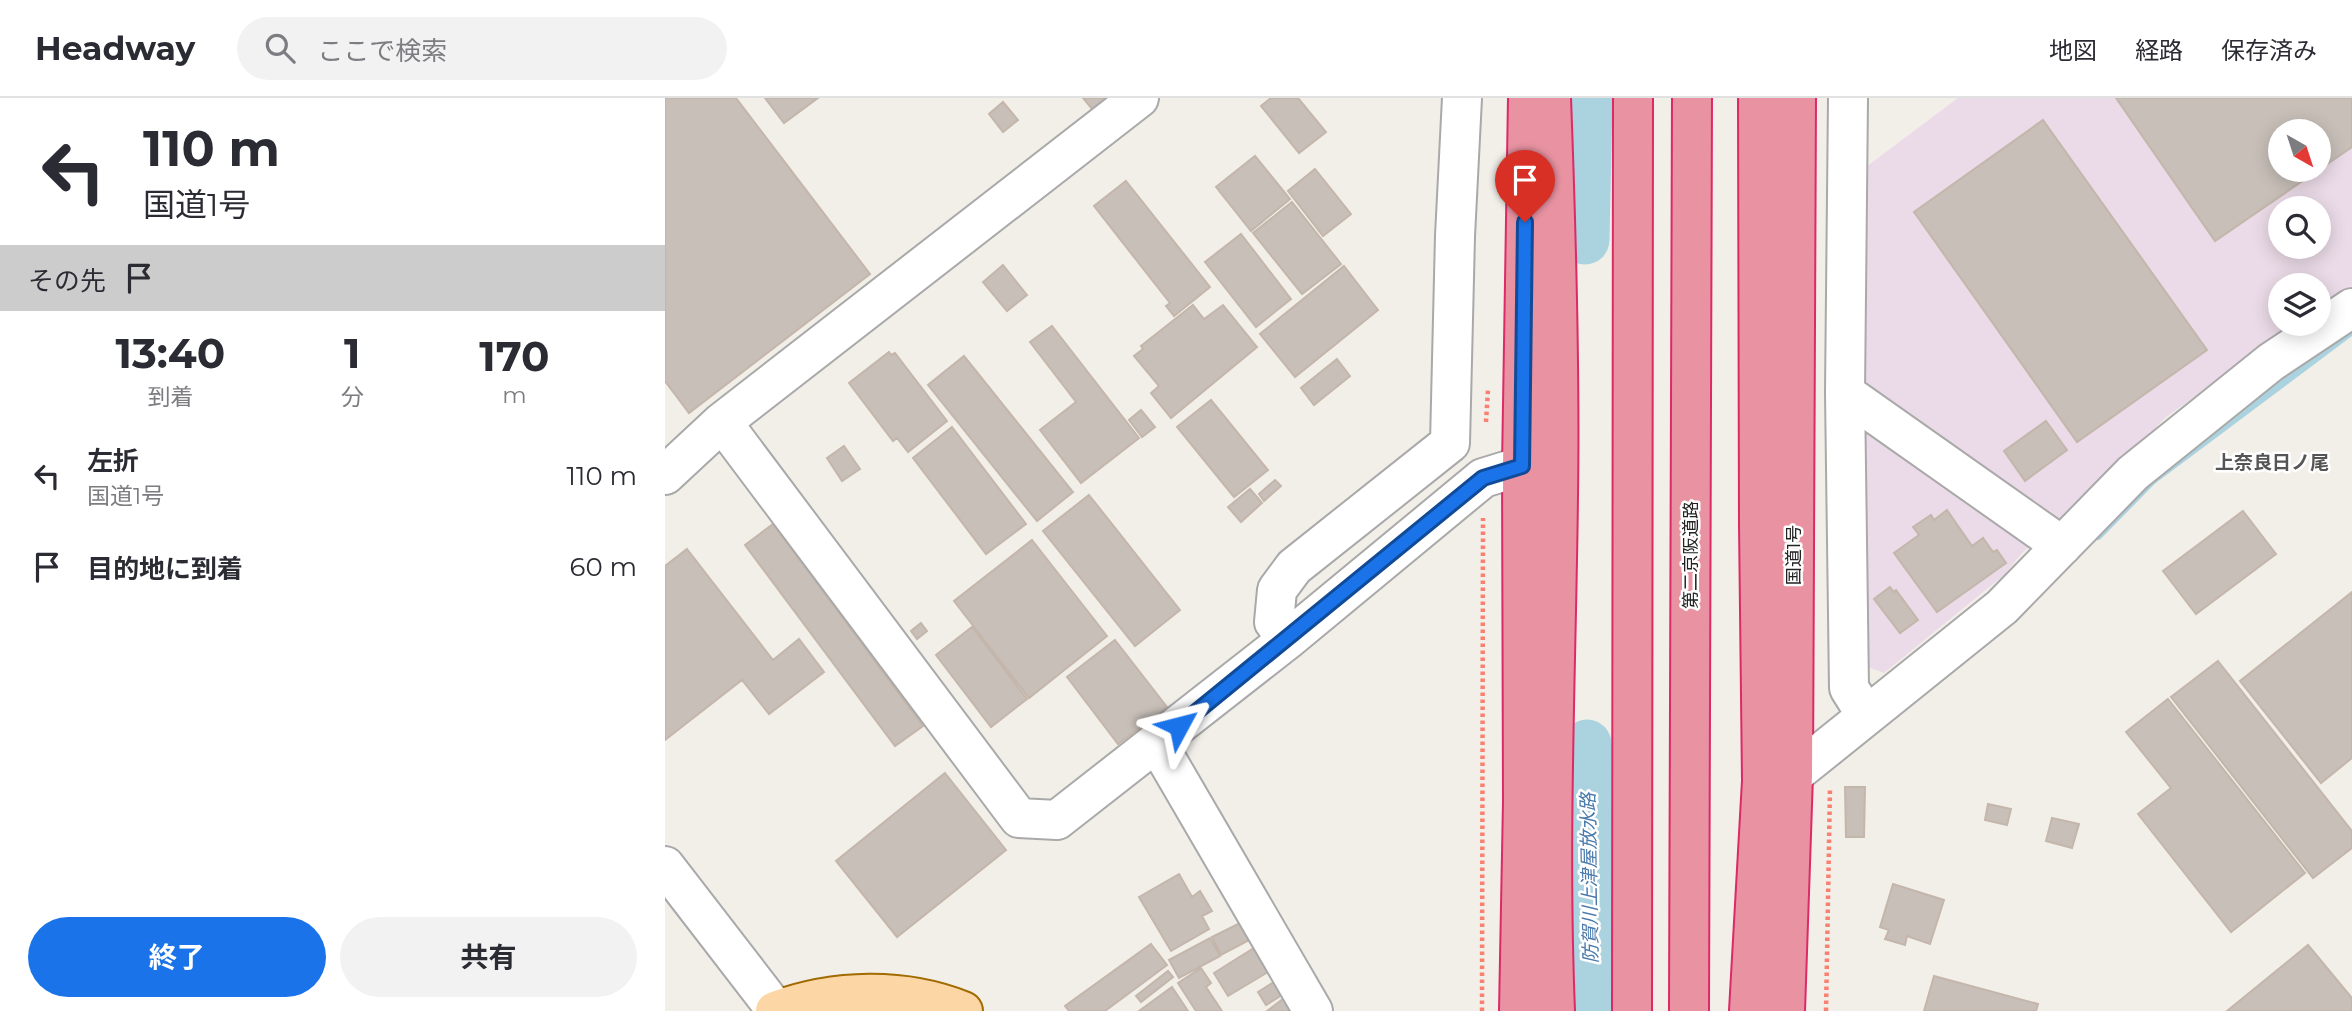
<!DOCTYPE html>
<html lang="ja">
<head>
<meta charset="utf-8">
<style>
	body { margin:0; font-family:Montserrat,"Noto Sans JP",sans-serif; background:#f2f2f3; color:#2b2b33; height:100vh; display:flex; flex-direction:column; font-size:26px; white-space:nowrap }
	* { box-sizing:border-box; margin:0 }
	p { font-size:23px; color:#7c7c81 }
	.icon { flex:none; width:38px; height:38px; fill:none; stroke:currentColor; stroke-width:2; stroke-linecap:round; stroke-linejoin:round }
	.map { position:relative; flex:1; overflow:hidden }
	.side { display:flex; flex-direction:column; background:#fff; width:665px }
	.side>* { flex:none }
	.hud { background:#fff; color:#2b2b33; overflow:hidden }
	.needle { width:46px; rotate:141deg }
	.fabs { position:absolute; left:1603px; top:21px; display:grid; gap:14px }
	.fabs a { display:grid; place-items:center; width:63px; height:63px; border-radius:50%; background:#fff; box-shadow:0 4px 18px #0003; font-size:35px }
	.pin { position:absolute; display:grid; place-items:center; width:60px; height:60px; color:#fff; margin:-72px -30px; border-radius:50% 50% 50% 0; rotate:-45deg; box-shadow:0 0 7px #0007 }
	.pin .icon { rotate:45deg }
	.me { position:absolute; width:77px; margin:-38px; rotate:52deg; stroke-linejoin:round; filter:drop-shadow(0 0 5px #0008) }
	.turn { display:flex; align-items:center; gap:24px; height:147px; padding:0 28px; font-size:32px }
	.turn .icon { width:91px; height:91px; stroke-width:2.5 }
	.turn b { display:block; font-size:49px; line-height:60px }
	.then { display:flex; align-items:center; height:66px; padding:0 28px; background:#0003; gap:14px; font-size:26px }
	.eta { display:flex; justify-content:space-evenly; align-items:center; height:119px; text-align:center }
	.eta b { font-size:42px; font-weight:700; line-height:49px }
	.button { display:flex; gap:14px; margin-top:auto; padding:14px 28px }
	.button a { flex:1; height:80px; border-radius:42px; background:#1a73e8; color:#fff; font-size:28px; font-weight:700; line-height:80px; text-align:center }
	.button a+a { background:#f2f2f3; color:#2b2b33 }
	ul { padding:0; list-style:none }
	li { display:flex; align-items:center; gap:21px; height:91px; padding:0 28px }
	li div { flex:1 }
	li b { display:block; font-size:26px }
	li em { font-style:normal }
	header { display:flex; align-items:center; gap:42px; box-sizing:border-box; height:98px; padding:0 35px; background:#fff; border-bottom:2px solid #e1e1e2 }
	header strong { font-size:33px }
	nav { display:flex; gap:38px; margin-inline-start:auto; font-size:24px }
	.search { width:490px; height:63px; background:#f2f2f3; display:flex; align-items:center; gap:18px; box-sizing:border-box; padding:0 24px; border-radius:38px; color:#7c7c81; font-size:26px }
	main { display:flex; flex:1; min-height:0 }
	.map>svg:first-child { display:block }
	.industrial { fill:#ebdbe8; fill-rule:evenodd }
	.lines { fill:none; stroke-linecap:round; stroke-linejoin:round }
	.stream { stroke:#aad3df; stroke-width:8 }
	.river { stroke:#aad3df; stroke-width:49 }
	.building { fill:#c7bfb8; stroke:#c4b6ab; stroke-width:2; fill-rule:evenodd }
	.minor-casing { stroke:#a9a9a9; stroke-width:42 }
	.major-casing { stroke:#a06b00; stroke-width:42 }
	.highway-casing { stroke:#dc2a67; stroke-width:42 }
	.path { stroke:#fa8072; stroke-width:4.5; stroke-dasharray:3.5 3.5; stroke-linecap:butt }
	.minor { stroke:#fff; stroke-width:38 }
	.major { stroke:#fcd6a4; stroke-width:38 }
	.highway { stroke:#e892a2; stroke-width:38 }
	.route-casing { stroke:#114b97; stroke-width:18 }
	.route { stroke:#1a73e8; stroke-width:12 }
	.labels { text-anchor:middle; stroke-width:5; stroke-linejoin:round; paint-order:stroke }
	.street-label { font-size:18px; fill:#222; stroke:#fff }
	.neighbourhood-label { font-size:19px; font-weight:bold; fill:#555; stroke:#fff }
	.water-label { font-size:19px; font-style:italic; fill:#4a7aab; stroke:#fff }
</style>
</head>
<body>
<header>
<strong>Headway</strong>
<div class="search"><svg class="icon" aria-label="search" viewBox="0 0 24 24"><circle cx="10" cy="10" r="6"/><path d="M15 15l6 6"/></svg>ここで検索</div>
<nav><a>地図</a><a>経路</a><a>保存済み</a></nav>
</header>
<main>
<section class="side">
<div class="hud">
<div class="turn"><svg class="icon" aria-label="left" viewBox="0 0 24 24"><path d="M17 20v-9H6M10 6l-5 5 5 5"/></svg><div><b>110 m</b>国道1号</div></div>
<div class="then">その先<svg class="icon" aria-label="arrive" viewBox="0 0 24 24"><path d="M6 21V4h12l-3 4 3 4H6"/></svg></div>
</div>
<div class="eta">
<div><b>13:40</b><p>到着</p></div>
<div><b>1</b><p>分</p></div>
<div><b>170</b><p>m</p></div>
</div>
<ul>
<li><svg class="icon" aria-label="left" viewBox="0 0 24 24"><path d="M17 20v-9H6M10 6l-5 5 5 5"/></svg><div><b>左折</b><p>国道1号</p></div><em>110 m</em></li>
<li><svg class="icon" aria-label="arrive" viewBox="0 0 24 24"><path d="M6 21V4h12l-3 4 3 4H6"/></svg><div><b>目的地に到着</b></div><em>60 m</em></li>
</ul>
<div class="button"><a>終了</a><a>共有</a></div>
</section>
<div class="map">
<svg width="1687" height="913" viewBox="0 0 1687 913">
	<rect width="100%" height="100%" fill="#f2efe9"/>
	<!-- industrial -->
	<path class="industrial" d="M1293,0H1687V188L1654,211V187H1615V226H1633L1501,319L1434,388L1357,455L1339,477L1219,575L1197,567L1201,69ZM1615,33H1654V72H1615ZM1615,110H1654V149H1615Z"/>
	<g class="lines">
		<!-- stream -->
		<path class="stream" d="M1433,438L1488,382L1687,233"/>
		<!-- river -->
		<path class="river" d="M920,142L923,0
			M922,646L923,892L926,913"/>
	</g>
	<!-- building -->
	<path class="building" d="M0,0H71L205,176L24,315L0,283Z
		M100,0H153L119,25Z
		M418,0H442L427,11Z
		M606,0H633L661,34L634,55L596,8Z
		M1451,0H1687V49L1550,143ZM1615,33H1654V72H1615Z
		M338,4L353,22L338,34L324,16Z
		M1378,22L1542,252L1412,344L1249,114Z
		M590,58L625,101L586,133L551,89Z
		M650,71L686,116L658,138L623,93Z
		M461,83L545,189L509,218L501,208L505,205L429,108Z
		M627,104L676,166L637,196L588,135Z
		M576,136L626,201L591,229L540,164Z
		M338,167L362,197L342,213L318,184Z
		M679,168L713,212L630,279L595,236Z
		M528,207L539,221L558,207L592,249L506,320L486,295L494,288L469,258L478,251L476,248Z
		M387,228L474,340L416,385L375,332L411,304L365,244Z
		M224,254L226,257L230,255L282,323L243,354L232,340L228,343L184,285Z
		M299,258L408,394L372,423L263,287Z
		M672,261L685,278L649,307L636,290Z
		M546,302L603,372L569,399L512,329Z
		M476,312L490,329L477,339L464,322Z
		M1381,323L1402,352L1360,383L1339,353Z
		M287,329L361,426L321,456L248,360Z
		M179,348L195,371L177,383L162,360Z
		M610,382L616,388L599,403L594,396Z
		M585,391L597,405L576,424L563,409Z
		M424,397L515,512L470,548L378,433Z
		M1282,412L1307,448L1318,440L1328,454L1332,452L1341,465L1272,514L1229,455L1254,437L1248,429L1266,417L1269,422Z
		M1578,413L1611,456L1531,516L1498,473Z
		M108,426L258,628L230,648L80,447Z
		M367,442L442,538L364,600L289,503Z
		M22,451L108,562L134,541L159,574L104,616L77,582L0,642V468Z
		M1225,489L1229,494L1231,492L1253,522L1235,535L1209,501Z
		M1687,494V660L1656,685L1575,583Z
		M256,525L262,533L252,541L246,533Z
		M307,529L362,601L326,629L271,557Z
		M450,542L502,609L453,646L402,579Z
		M1553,563L1687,733V750L1648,780L1506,599Z
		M1503,601L1640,775L1566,834L1473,716L1506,690L1461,634Z
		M280,675L341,752L232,839L171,763Z
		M1180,689H1200L1199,739H1181Z
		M1323,706L1346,711L1342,727L1320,722Z
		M1387,720L1414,726L1407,750L1381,743Z
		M514,776L527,799L535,793L547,813L537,818L544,831L506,853L474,799Z
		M1228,786L1279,802L1265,846L1242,838L1240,847L1220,841L1224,832L1215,829Z
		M577,824L586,841L556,857L547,839Z
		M545,840L555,858L514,880L504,862Z
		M486,846L502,867L440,913H404L400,908Z
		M1643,847L1687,900V913H1562Z
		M589,850L603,874L563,898L549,875Z
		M536,870L546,885L541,889L557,913H531L513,885Z
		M503,873L508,879L476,904L471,898Z
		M1269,878L1373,906L1371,913H1259Z
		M612,882L620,895L601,907L593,894Z
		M507,889L523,913H474Z
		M618,901L627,913H602Z"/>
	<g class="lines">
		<defs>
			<path id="minor" d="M1183,0L1180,295L1184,590L1201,617
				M1180,295L1397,448
				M57,324L354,720L392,722L622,542L818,380L857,368
				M0,377L57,324L474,0
				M622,542L609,524L612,492L629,469L785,345L790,138L797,0
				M492,645L648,913
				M1128,677L1337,509L1468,375L1606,264L1687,210
				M0,768L111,912"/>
			<path id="major" d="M110,913C169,891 239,889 298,913"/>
			<path id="highway" d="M886,0C891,133 895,265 893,398C891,570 883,742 890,913
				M854,913L858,704L857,368L863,0
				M967,913L968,0
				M1024,913L1027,0
				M1084,913L1097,683L1094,426L1093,0
				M1120,913L1128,677L1131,0"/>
		</defs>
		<!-- minor casing -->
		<use href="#minor" class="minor-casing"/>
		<!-- major casing -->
		<use href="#major" class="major-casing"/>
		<!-- highway casing -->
		<use href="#highway" class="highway-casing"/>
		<!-- path -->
		<path class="path" d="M821,324L823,291
			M817,913L818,420
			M1161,913L1165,690"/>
		<!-- minor -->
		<use href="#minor" class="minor"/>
		<!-- major -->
		<use href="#major" class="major"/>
		<!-- highway -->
		<use href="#highway" class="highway"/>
	</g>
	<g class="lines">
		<defs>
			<path id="route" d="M514,628L818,380L857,368L860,124"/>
		</defs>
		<!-- route casing -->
		<use href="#route" class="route-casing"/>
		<!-- route -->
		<use href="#route" class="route"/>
	</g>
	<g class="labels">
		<!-- street labels -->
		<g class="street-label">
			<text transform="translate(1026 457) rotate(-90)" y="6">第二京阪道路</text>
			<text transform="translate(1129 457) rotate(-90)" y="6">国道1号</text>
		</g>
		<!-- neighbourhood labels -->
		<g class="neighbourhood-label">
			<text x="1607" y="371">上奈良日ノ尾</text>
		</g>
		<!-- water labels -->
		<g class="water-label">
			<text transform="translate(924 780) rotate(-91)" y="7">防賀川上津屋放水路</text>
		</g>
	</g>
</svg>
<div class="fabs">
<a><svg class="needle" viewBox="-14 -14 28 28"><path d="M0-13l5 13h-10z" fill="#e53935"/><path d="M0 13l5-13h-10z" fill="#7c7c81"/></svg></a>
<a><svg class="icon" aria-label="search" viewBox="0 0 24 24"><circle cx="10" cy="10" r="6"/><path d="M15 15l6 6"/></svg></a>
<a><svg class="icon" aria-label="layers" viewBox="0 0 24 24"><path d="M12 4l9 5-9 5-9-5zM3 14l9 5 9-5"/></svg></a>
</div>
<div class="pin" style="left:860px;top:124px;background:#d93025"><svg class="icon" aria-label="arrive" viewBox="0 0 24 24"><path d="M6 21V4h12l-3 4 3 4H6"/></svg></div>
<svg class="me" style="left:514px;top:628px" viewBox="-20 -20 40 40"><path d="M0-17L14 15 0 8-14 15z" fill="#1a73e8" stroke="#fff" stroke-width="4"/></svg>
</div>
</main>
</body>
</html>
